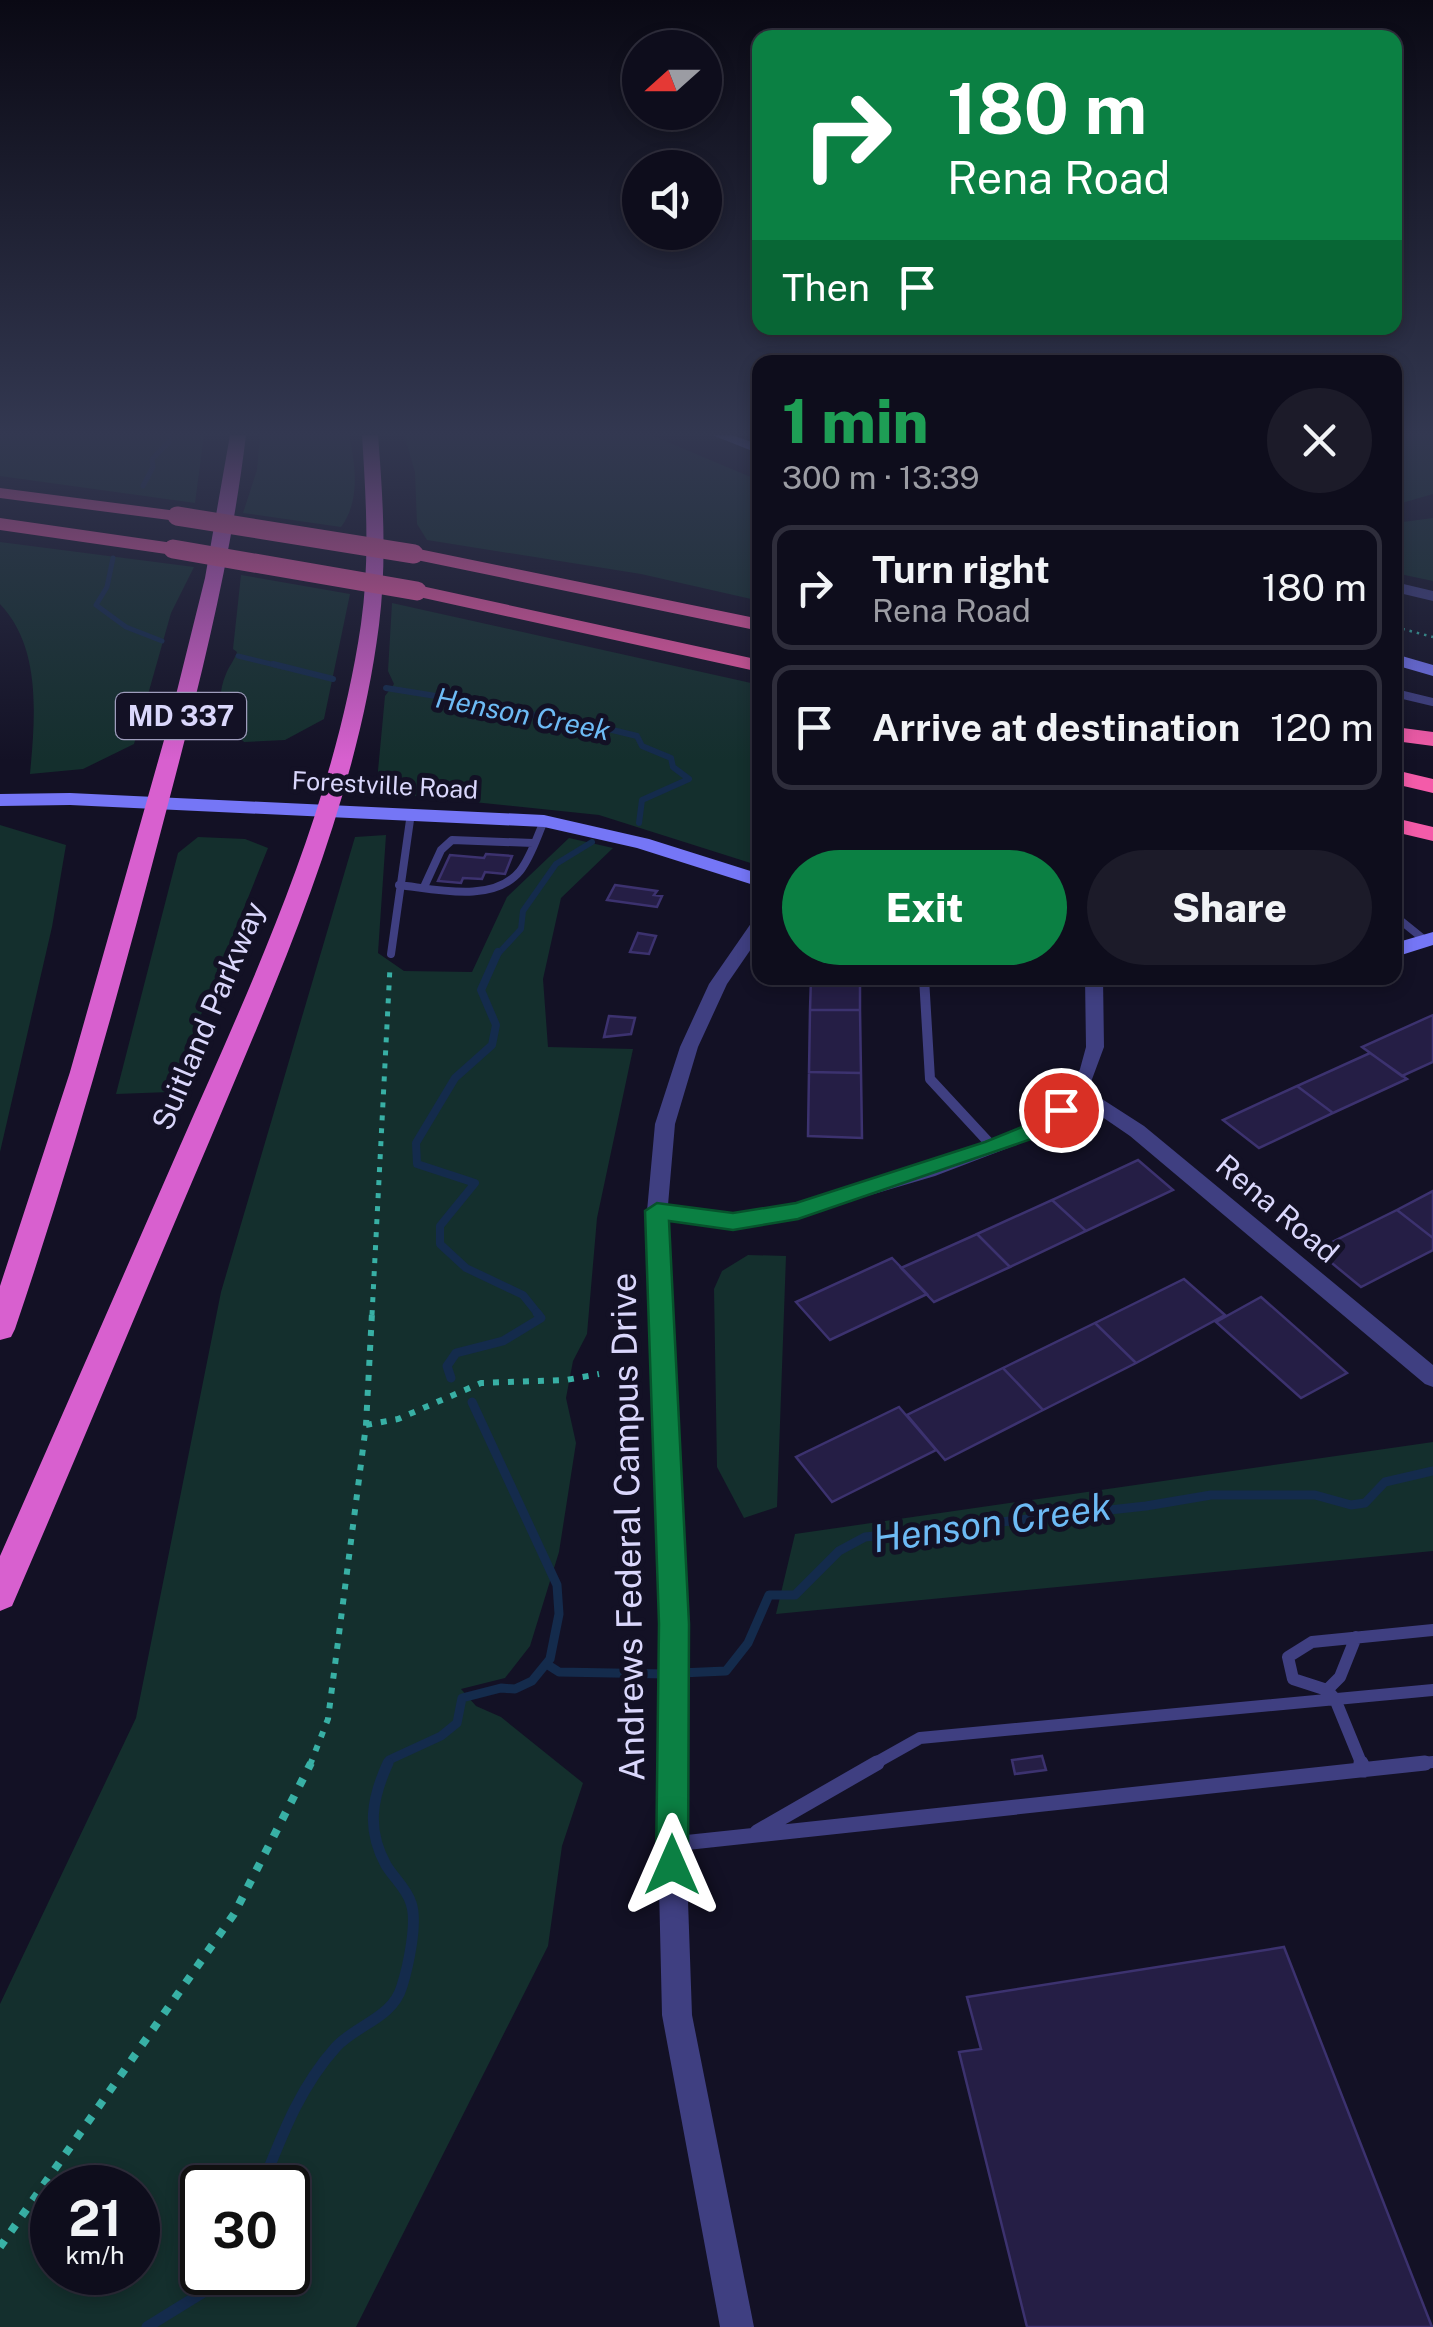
<!DOCTYPE html>
<html lang="en">
<head>
<meta charset="utf-8">
<style>
	body { margin:0; font-family:"Public Sans",sans-serif; background:#1c1b29; color:#f1f3f6; height:100vh; display:flex; flex-direction:column; font-size:38px; white-space:nowrap }
	* { box-sizing:border-box; margin:0 }
	p { font-size:32px; color:#9b9ca3 }
	.icon { flex:none; width:55px; height:55px; fill:none; stroke:currentColor; stroke-width:2; stroke-linecap:round; stroke-linejoin:round }
	.map { position:relative; flex:1; overflow:hidden }
	.sheet { position:absolute; left:752px; top:355px; width:650px; height:630px; display:flex; flex-direction:column; background:#0e0d1c; border-radius:20px; box-shadow:0 5px 15px #0003,0 0 0 2px #2e2d3b }
	.sheet>* { flex:none }
	.top-card { position:absolute; left:752px; top:30px; width:650px; height:305px; border-radius:20px; box-shadow:0 5px 15px #0003,0 0 0 2px #2e2d3b; background:#0b8043; color:#fff; overflow:hidden }
	.needle { width:65px; rotate:249deg }
	.controls { position:absolute; left:622px; top:30px; display:grid; gap:20px }
	.controls a { display:grid; place-items:center; width:100px; height:100px; border-radius:50%; background:#0e0d1c; box-shadow:0 5px 15px #0003,0 0 0 2px #2e2d3b; font-size:50px }
	.speed { position:absolute; left:30px; top:2165px; display:flex; gap:20px; font-size:50px; font-weight:700; text-align:center }
	.speed>* { display:grid; place-content:center; width:130px; height:130px; border-radius:50%; background:#0e0d1c; box-shadow:0 5px 15px #0003,0 0 0 2px #2e2d3b; line-height:1 }
	.speed small { font-size:25px; font-weight:400 }
	.speed .limit { border:5px solid #111; border-radius:15px; background:#fff; color:#111 }
	.pin { position:absolute; display:grid; place-items:center; width:85px; height:85px; color:#fff; margin:-42px; border:5px solid #fff; border-radius:50%; box-shadow:0 2px 10px #0007 }
	.me { position:absolute; width:110px; margin:-55px; rotate:0deg; stroke-linejoin:round; filter:drop-shadow(0 0 8px #0008) }
	.turn { display:flex; align-items:center; gap:35px; height:210px; padding:0 30px; font-size:45px }
	.turn .icon { width:130px; height:130px; stroke-width:2.5 }
	.turn b { display:block; font-size:70px; line-height:85px }
	.then { display:flex; align-items:center; height:95px; padding:0 30px; background:#0003; gap:20px; font-size:38px }
	.round { display:grid; place-items:center; flex:none; width:105px; height:105px; border-radius:52px; background:#1c1b29 }
	.head { display:flex; align-items:center; justify-content:space-between; height:170px; padding:0 30px }
	h1 { font-size:60px; font-weight:800; line-height:75px; color:#1e9e55 }
	.action { display:flex; gap:20px; margin-top:auto; padding:20px 30px }
	.action a { flex:1; height:115px; border-radius:60px; background:#0b8043; color:#fff; font-size:40px; font-weight:800; line-height:115px; text-align:center }
	.action a+a { background:#1c1b29; color:#f1f3f6 }
	ul { padding:0; list-style:none }
	li { display:flex; align-items:center; gap:30px; height:125px; margin:0 20px 15px; padding:0 10px; border:5px solid #2e2d3b; border-radius:20px }
	li div { flex:1 }
	li b { display:block; font-size:38px }
	li em { font-style:normal }
	.map>svg:first-child { display:block }
	.green { fill:#142f2d; fill-rule:evenodd }
	.lines { fill:none; stroke-linecap:round; stroke-linejoin:round }
	.stream-far4 { stroke:#142b4c; stroke-width:5 }
	.stream-far3 { stroke:#142b4c; stroke-width:6 }
	.stream-far2 { stroke:#142b4c; stroke-width:8 }
	.stream-far1 { stroke:#142b4c; stroke-width:9 }
	.stream { stroke:#142b4c; stroke-width:11 }
	.building { fill:#251e45; stroke:#3c326f; stroke-width:2.5 }
	.path-far3 { stroke:#38b0a5; stroke-width:2.5; stroke-dasharray:2.5 5; stroke-linecap:butt }
	.path-far2 { stroke:#38b0a5; stroke-width:5; stroke-dasharray:5 8; stroke-linecap:butt }
	.path-far1 { stroke:#38b0a5; stroke-width:6; stroke-dasharray:6 9; stroke-linecap:butt }
	.path { stroke:#38b0a5; stroke-width:8; stroke-dasharray:8 11; stroke-linecap:butt }
	.service-far3 { stroke:#3f3f81; stroke-width:8 }
	.service-far2 { stroke:#3f3f81; stroke-width:10 }
	.service-far1 { stroke:#3f3f81; stroke-width:12 }
	.service { stroke:#3f3f81; stroke-width:15 }
	.minor { fill:#3f3f81; fill-rule:evenodd }
	.tertiary { fill:#3f3f81; fill-rule:evenodd }
	.secondary { fill:#7576f6; fill-rule:evenodd }
	.trunk { fill:#d860cf; fill-rule:evenodd }
	.motorway { fill:#f45ba9; fill-rule:evenodd }
	.motorway-bridge { stroke:#f45ba9; stroke-width:19 }
	.route { fill:#0b8043; stroke:#07532c; stroke-width:2.5 }
	.labels { text-anchor:middle; stroke-width:10; stroke-linejoin:round; paint-order:stroke }
	.far-street-label { font-size:25px; fill:#dad7fc; stroke:#131125 }
	.far-water-label { font-size:28px; font-style:italic; fill:#6dbbf5; stroke:#131125 }
	.shield { fill:#131125; stroke:#9e9cbc; stroke-width:2.5 }
	.shield-label { font-size:28px; font-weight:bold; fill:#dad7fc }
	.street-label { font-size:30px; fill:#dad7fc; stroke:#131125 }
	.near-street-label { font-size:35px; fill:#dad7fc; stroke:#131125 }
	.near-water-label { font-size:38px; font-style:italic; fill:#6dbbf5; stroke:#131125 }
</style>
</head>
<body>
<div class="map">
<svg width="1433" height="2327" viewBox="0 0 1433 2327">
	<rect width="100%" height="100%" fill="#131125"/>
	<!-- green -->
	<path class="green" d="M0,435H204L195,503L0,476Z
		M260,435H349C356,466 360,502 341,527L243,513L257,470Z
		M404,435H651L760,481V601L641,574L427,540L417,524L415,472Z
		M1395,435H1433V494L1395,505Z
		M1433,518V581L1395,573V523Z
		M0,542L194,567L171,613L134,744L83,769L30,774C35,718 42,648 0,604Z
		M241,575L350,594L324,719L285,740L244,742C224,722 214,702 226,674C229,666 234,661 237,652L233,649Z
		M392,603L760,685V866L599,815L376,792L385,696L394,684L388,671Z
		M0,825L66,845L52,927L0,1152Z
		M386,835L378,953L404,971L472,972L507,897L569,838L613,848L561,898L543,979L548,1047L633,1049L597,1218L587,1334L573,1361L566,1398L576,1443L559,1552L530,1646L505,1678L461,1689L476,1706L501,1717L583,1783L562,1846L548,1946L356,2327H0V2004L136,1718L221,1292L355,837ZM52,2188H138V2272H52ZM202,2188H288V2272H202Z
		M198,837L245,839L268,848L170,1092L116,1094L178,853Z
		M748,1255L786,1256L777,1507L744,1518L717,1467L714,1289L722,1271Z
		M1433,1442V1551L776,1614L795,1534Z"/>
	<g class="lines">
		<!-- stream-far4 -->
		<path class="stream-far4" d="M143,486L153,467L152,459L169,442L170,435
			M113,558L107,587L96,605L126,627L162,641
			M238,656L283,667"/>
		<!-- stream-far3 -->
		<path class="stream-far3" d="M273,664L333,679
			M386,688L467,701L493,712L559,717L637,736L642,746L671,758L673,767L689,779L642,800L639,823
			M497,955L521,929L523,911L556,864L592,842"/>
		<!-- stream-far2 -->
		<path class="stream-far2" d="M498,952L481,990L496,1025L492,1045L455,1078L416,1143L417,1164L475,1183L440,1226V1244L466,1268L523,1295L539,1315"/>
		<!-- stream-far1 -->
		<path class="stream-far1" d="M451,1378L447,1366L456,1353L503,1341L541,1318L537,1313
			M548,1665L559,1672L666,1674
			M680,1673L726,1671L748,1643L769,1595H795L839,1551L865,1537L1146,1506L1211,1495H1315L1351,1505L1365,1503L1385,1482L1433,1471
			M387,1765L389,1760L441,1736L457,1723L462,1698L501,1688L515,1689L532,1681L550,1659L559,1614L557,1585L472,1402"/>
		<!-- stream -->
		<path class="stream" d="M261,2188C281,2138 299,2088 336,2047C356,2025 393,2018 402,1986C408,1967 418,1922 411,1903C407,1889 393,1877 386,1865C366,1829 372,1798 388,1763
			M147,2327L210,2288L228,2272"/>
	</g>
	<!-- building -->
	<path class="building" d="M486,854L512,856L505,874L485,872L482,879L463,878L461,883L438,881L450,855L484,858Z
		M615,885L657,891L654,895L662,896L657,907L607,900Z
		M638,933L656,936L649,954L630,952Z
		M811,978H860V1010H810Z
		M810,1010H860L861,1073L809,1072Z
		M1433,1015V1062L1402,1076L1362,1047Z
		M609,1016L635,1018L631,1034L604,1037Z
		M1370,1053L1407,1079L1333,1113L1297,1086Z
		M809,1072L861,1073L862,1138L808,1136Z
		M1297,1086L1333,1113L1259,1148L1223,1120Z
		M1138,1160L1173,1190L1086,1231L1052,1200Z
		M1433,1191V1238L1397,1210Z
		M1052,1200L1086,1231L1010,1267L977,1234Z
		M1397,1210L1433,1238V1250L1361,1287L1316,1250Z
		M977,1234L1010,1267L934,1302L901,1268Z
		M892,1258L927,1294L830,1340L796,1302Z
		M1184,1279L1225,1315L1136,1363L1095,1323Z
		M1261,1297L1347,1373L1301,1398L1216,1322Z
		M1095,1323L1136,1363L1043,1410L1003,1368Z
		M1003,1368L1043,1410L945,1460L907,1415Z
		M899,1407L936,1450L832,1502L796,1457Z
		M1042,1756L1046,1770L1015,1774L1012,1760Z
		M1284,1947L1432,2327H1027L959,2052L981,2049L967,1997Z"/>
	<g class="lines">
		<!-- path-far3 -->
		<path class="path-far3" d="M1395,627L1433,637"/>
		<!-- path-far2 -->
		<path class="path-far2" d="M372,1315L390,967"/>
		<!-- path-far1 -->
		<path class="path-far1" d="M366,1425L398,1419L481,1383L566,1380L599,1374
			M310,1765L328,1719L366,1425L372,1313"/>
		<!-- path -->
		<path class="path" d="M0,2247L234,1914L311,1763"/>
		<!-- service-far3 -->
		<path class="service-far3" d="M1395,693L1433,702
			M399,885C435,889 493,904 520,871C531,857 537,837 544,821
			M424,887L441,850L452,840L533,843
			M1395,916L1426,941
			M391,954L411,813"/>
		<!-- service-far2 -->
		<path class="service-far2" d="M924,978L930,1079L993,1147"/>
		<!-- service-far1 -->
		<path class="service-far1" d="M1327,1690L1340,1677L1356,1637
			M872,1765L920,1738L1433,1690
			M1362,1765L1335,1699L1327,1690L1293,1679L1288,1657L1312,1642L1433,1630
			M1402,1765L1433,1762"/>
		<!-- service -->
		<path class="service" d="M1361,1763L1364,1770
			M757,1832L877,1763
			M673,1844L1425,1763"/>
		<!-- minor -->
		<path class="minor" d="M760,918V936L727,984L698,1047L675,1124L668,1205L733,1215L772,1210L921,1166L1028,1125L1070,1089L1080,1069L1086,1047L1085,978H1103L1104,1047L1088,1090L1144,1126L1433,1365V1387L1425,1384L1130,1136L1079,1101L1042,1135L935,1176L779,1222L733,1229L668,1220L687,1625L686,1844L692,2015L754,2327H720L662,2015L658,1844L661,1625L647,1211L655,1124L680,1047L709,984L754,919Z"/>
		<!-- tertiary -->
		<path class="tertiary" d="M1395,582L1433,591V601L1395,592Z"/>
		<!-- secondary -->
		<path class="secondary" d="M712,435H732L760,445V454Z
			M1395,654L1433,665V676L1395,665Z
			M70,793L544,815L649,839L760,874V887L637,848L544,827L70,805L0,806V794Z
			M1433,932V945L1395,957V943Z"/>
		<!-- trunk -->
		<path class="trunk" d="M230,435H246C230,569 196,698 162,827C118,996 71,1164 15,1329L11,1337L0,1340V1286L70,1072L170,719L205,578Z
			M362,435H378C383,498 387,561 379,625C356,806 279,975 209,1142C152,1275 97,1408 40,1541L12,1606L0,1611V1556C60,1420 120,1283 180,1146C254,978 334,808 361,624C370,561 366,498 362,435Z"/>
		<!-- motorway -->
		<path class="motorway" d="M0,488L177,511L186,516L177,521L0,498Z
			M0,518L173,543L182,549L173,555L0,530Z
			M414,548L760,619V631L407,558V550Z
			M417,585L760,660V672L410,595V587Z
			M1395,727L1433,732V746L1395,741Z
			M1395,770L1433,779V793L1395,784Z
			M1395,818L1433,827V841L1395,832Z"/>
		<!-- motorway-bridge -->
		<path class="motorway-bridge" d="M177,516L414,554
			M173,549L417,591"/>
	</g>
	<!-- sky -->
	<linearGradient id="sky" x2="0" y2="1"><stop stop-color="#0a0914"/><stop offset="0.57" stop-color="#333851"/><stop offset="1" stop-color="#333851" stop-opacity="0"/></linearGradient>
	<rect width="1433" height="761" fill="url(#sky)"/>
	<!-- route -->
	<path class="route" d="M1061,1103L1072,1110L1043,1135L798,1219L733,1230L669,1221L689,1624L688,1865L683,1876L672,1881L661,1876L656,1865L659,1624L645,1211L657,1203L733,1213L796,1203L985,1142L1027,1125Z"/>
	<g class="labels">
		<!-- far-street labels -->
		<g class="far-street-label">
			<text transform="translate(385 785) rotate(3)" y="9">Forestville Road</text>
		</g>
		<!-- far-water labels -->
		<g class="far-water-label">
			<text transform="translate(523 714) rotate(11)" y="10">Henson Creek</text>
		</g>
		<!-- shield labels -->
		<rect class="shield" x="116" y="693" width="130" height="46" rx="8"/>
		<g class="shield-label">
			<text x="181" y="726">MD 337</text>
		</g>
		<!-- street labels -->
		<g class="street-label">
			<text transform="translate(209 1016) rotate(-67)" y="10">Suitland Parkway</text>
			<text transform="translate(1277 1209) rotate(40)" y="10">Rena Road</text>
		</g>
		<!-- near-street labels -->
		<g class="near-street-label">
			<text transform="translate(628 1527) rotate(-91)" y="12">Andrews Federal Campus Drive</text>
		</g>
		<!-- near-water labels -->
		<g class="near-water-label">
			<text transform="translate(992 1523) rotate(-8)" y="13">Henson Creek</text>
		</g>
	</g>
</svg>
<div class="controls">
<a><svg class="needle" viewBox="-14 -14 28 28"><path d="M0-13l5 13h-10z" fill="#e53935"/><path d="M0 13l5-13h-10z" fill="#9b9ca3"/></svg></a>
<a><svg class="icon" aria-label="sound" viewBox="0 0 24 24"><path d="M4 9h4l5-4v14l-5-4H4zM17 9q2 3 0 6"/></svg></a>
</div>
<div class="speed"><div>21<small>km/h</small></div><div class="limit">30</div></div>
<div class="pin" style="left:1061px;top:1110px;background:#d93025"><svg class="icon" aria-label="arrive" viewBox="0 0 24 24"><path d="M6 21V4h12l-3 4 3 4H6"/></svg></div>
<svg class="me" style="left:672px;top:1865px" viewBox="-20 -20 40 40"><path d="M0-17L14 15 0 8-14 15z" fill="#0b8043" stroke="#fff" stroke-width="4"/></svg>
<div class="top-card">
<div class="turn"><svg class="icon" aria-label="right" viewBox="0 0 24 24"><path d="M7 20v-9h11M14 6l5 5-5 5"/></svg><div><b>180 m</b>Rena Road</div></div>
<div class="then">Then<svg class="icon" aria-label="arrive" viewBox="0 0 24 24"><path d="M6 21V4h12l-3 4 3 4H6"/></svg></div>
</div>
<section class="sheet">
<div class="head"><div><h1>1 min</h1><p>300 m · 13:39</p></div><a class="round"><svg class="icon" aria-label="close" viewBox="0 0 24 24"><path d="M6 6l12 12M18 6L6 18"/></svg></a></div>
<ul>
<li><svg class="icon" aria-label="right" viewBox="0 0 24 24"><path d="M7 20v-9h11M14 6l5 5-5 5"/></svg><div><b>Turn right</b><p>Rena Road</p></div><em>180 m</em></li>
<li><svg class="icon" aria-label="arrive" viewBox="0 0 24 24"><path d="M6 21V4h12l-3 4 3 4H6"/></svg><div><b>Arrive at destination</b></div><em>120 m</em></li>
</ul>
<div class="action"><a>Exit</a><a>Share</a></div>
</section>
</div>
</body>
</html>
